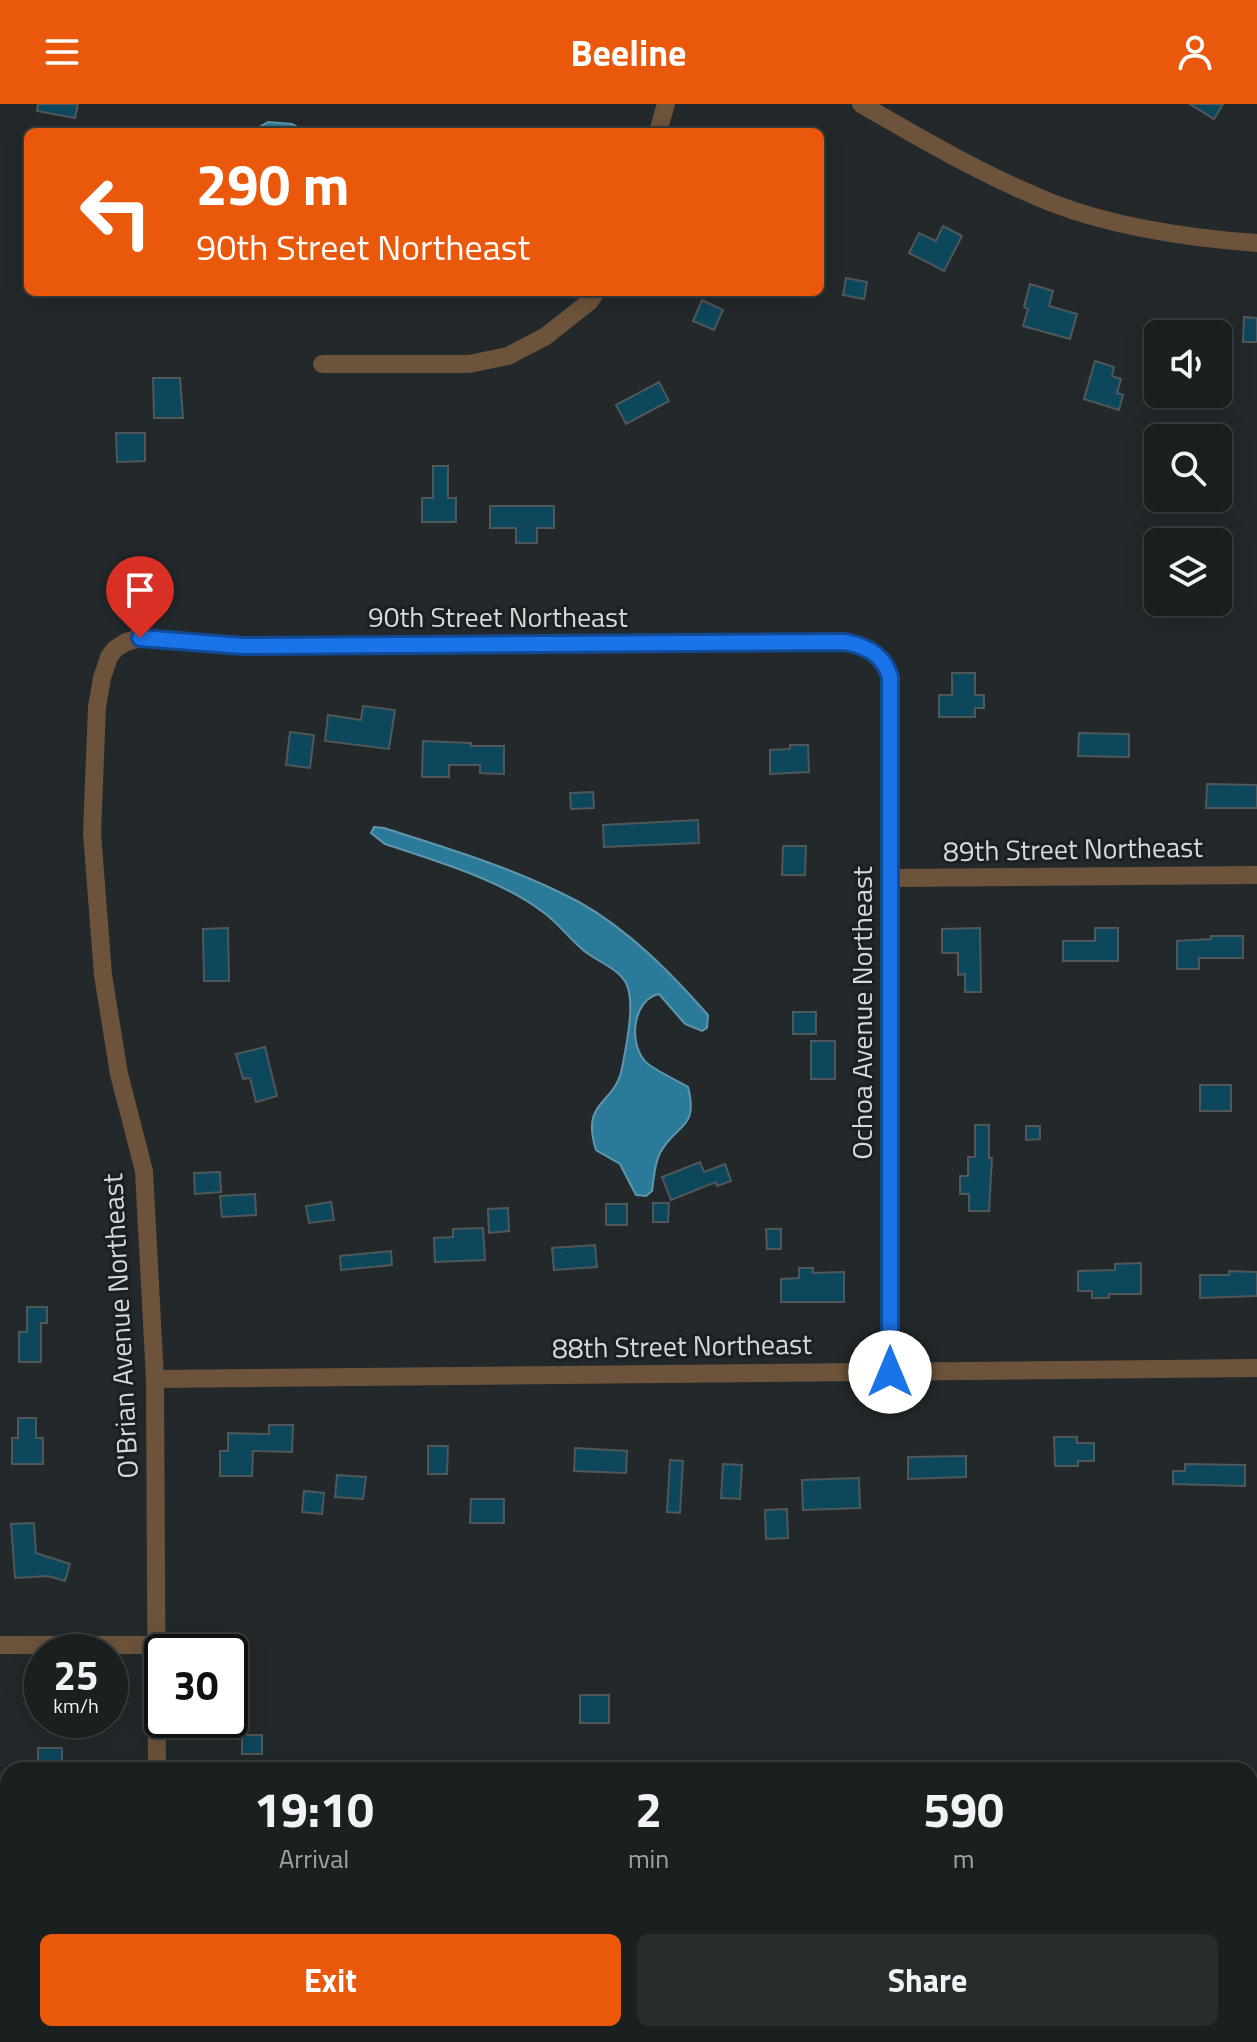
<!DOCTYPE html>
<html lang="en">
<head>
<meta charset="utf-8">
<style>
	body { margin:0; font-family:"Titillium Web",sans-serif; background:#272c2d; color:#f1f3f6; height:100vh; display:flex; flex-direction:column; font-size:30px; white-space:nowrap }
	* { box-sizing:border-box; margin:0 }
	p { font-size:26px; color:#9fa2a5 }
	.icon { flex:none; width:44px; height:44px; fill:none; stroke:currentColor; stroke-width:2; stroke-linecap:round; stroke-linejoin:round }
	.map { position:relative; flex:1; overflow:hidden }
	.panel { position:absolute; left:0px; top:1658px; width:1258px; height:280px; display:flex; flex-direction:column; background:#1a1f20; border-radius:24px 24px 0 0; box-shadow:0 4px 20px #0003,0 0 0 2px #383d3e }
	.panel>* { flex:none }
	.guide { position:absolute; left:24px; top:24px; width:800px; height:168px; border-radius:12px; box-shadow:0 4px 20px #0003,0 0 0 2px #383d3e; background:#ea580c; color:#fff; overflow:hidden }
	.buttons { position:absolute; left:1144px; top:216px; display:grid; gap:16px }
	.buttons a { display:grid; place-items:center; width:88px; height:88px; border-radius:12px; background:#1a1f20; box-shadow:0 4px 20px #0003,0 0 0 2px #383d3e; font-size:40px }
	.speed { position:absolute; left:24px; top:1530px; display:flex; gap:16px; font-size:40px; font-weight:700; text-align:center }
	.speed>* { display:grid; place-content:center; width:104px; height:104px; border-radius:50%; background:#1a1f20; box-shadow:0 4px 20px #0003,0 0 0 2px #383d3e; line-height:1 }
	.speed small { font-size:20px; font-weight:400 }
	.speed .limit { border:4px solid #111; border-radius:12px; background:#fff; color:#111 }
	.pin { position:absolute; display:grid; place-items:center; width:68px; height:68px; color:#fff; margin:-82px -34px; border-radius:50% 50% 50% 0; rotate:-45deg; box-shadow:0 0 8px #0007 }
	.pin .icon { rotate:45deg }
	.me { position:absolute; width:88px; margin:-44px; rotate:0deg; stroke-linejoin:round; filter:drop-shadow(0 0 6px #0008) }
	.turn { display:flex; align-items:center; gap:28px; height:168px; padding:0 40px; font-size:36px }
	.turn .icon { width:104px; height:104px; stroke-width:2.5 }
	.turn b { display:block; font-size:56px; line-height:68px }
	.eta { display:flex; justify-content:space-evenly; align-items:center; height:136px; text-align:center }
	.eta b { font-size:48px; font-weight:700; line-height:56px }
	.action { display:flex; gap:16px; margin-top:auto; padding:16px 40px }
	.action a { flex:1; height:92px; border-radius:12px; background:#ea580c; color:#fff; font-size:32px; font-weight:700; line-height:92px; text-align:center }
	.action a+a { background:#272c2d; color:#f1f3f6 }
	header { display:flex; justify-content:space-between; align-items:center; height:104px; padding:0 40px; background:#ea580c; color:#fff; font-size:36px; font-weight:700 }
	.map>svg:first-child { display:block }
	.water { fill:#2c7a99; stroke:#5f96ac; stroke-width:2 }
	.building { fill:#0d475c; stroke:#50575a; stroke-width:2 }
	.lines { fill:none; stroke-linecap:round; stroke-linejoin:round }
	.minor { stroke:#6d533b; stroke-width:18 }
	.route-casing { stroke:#114b97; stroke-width:20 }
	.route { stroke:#1a73e8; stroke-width:14 }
	.labels { text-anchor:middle; stroke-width:6; stroke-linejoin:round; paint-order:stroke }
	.street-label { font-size:28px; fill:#d5d9da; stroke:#1a1f22 }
</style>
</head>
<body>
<header><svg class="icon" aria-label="menu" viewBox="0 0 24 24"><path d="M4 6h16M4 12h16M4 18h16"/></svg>Beeline<svg class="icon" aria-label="person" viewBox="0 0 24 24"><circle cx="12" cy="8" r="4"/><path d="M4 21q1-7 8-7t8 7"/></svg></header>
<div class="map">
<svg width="1257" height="1938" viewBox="0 0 1257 1938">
	<rect width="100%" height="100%" fill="#23292b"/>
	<!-- water -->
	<path class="water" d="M268,18L292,20L306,28H251Z
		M374,723L384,724C450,745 517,765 579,798C629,826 671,869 708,911L707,924L702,927L685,920L659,890C634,895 628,936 644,956C651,965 677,976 688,983C699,1026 676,1019 660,1049C654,1061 654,1075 652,1087L646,1092L636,1091L620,1060L596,1046C580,995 615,1002 622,964C626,943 636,898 626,879C618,864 596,857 583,846C569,834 557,818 543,808C499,775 436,757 385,740L371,729Z"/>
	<!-- building -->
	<path class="building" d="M38,0H78L75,14L37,7Z
		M1190,0H1223L1214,15Z
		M943,122L962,132L944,167L909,149L919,129L936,137Z
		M846,174L867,178L864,195L843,191Z
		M1030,180L1053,187L1049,202L1077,210L1070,235L1023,222L1028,205L1024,203Z
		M702,196L723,206L714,226L693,217Z
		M1244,213L1257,214V238H1243Z
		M1095,257L1114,263L1112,272L1121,275L1117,289L1123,291L1119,306L1084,295Z
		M153,274H180L183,314H154Z
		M659,278L669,297L626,320L616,301Z
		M116,329H145V357L117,358Z
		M433,362H448V394H456V418H422V394H433Z
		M490,402H554V424H537V439H516V424H490Z
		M952,569H975V591H984V604H975V613H939V591H952Z
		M363,602L395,606L389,645L325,637L328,611L361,616Z
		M290,628L314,631L310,664L286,661Z
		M1079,629L1129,630V653L1078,652Z
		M423,637L471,639V642H504V670L480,669V661H449V673H422Z
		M790,641H808L809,668L770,670V646L790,645Z
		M1207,680L1257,681V704H1206Z
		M593,688L594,704L571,705L570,689Z
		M698,716L699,739L604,743L603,721Z
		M783,742H806L805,771H782Z
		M228,824L229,877H204L203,825Z
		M980,824L981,888H965V870L958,871V849H942V825Z
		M1095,824H1118V857H1063V837H1095Z
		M1211,832H1243V854H1199V865H1177V837L1211,835Z
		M793,908H816V930H793Z
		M811,937H835V975H811Z
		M265,943L277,992L256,998L250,974L243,975L236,950Z
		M1200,981H1231V1007H1200Z
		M975,1021H989V1054H992L989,1107H969V1090H960V1072H968V1053H975Z
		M1026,1022H1040V1035L1026,1036Z
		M700,1058L704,1068L725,1060L731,1077L717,1082L716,1078L671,1096L662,1073Z
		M220,1068L221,1088L195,1090L194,1069Z
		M255,1090L256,1111L222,1113L220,1092Z
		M331,1098L334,1116L309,1119L306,1102Z
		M653,1099H669L668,1118H653Z
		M606,1100H627V1121H606Z
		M508,1104L509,1127L489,1129L488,1105Z
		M483,1124L485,1156L435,1158L434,1134L453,1133V1125Z
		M766,1125H781V1145H767Z
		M595,1141L597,1163L554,1166L552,1144Z
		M391,1147L392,1161L341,1166L340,1152Z
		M1141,1159V1190H1109V1194H1092V1187H1078V1167L1115,1166V1160Z
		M799,1164H813V1169L844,1168V1198H781V1175L799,1174Z
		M1229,1167L1257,1168V1192L1200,1194V1171H1229Z
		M27,1203H47V1219H41V1258H19V1228H27Z
		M18,1314H36V1334H43V1360H12V1334H18Z
		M269,1321H293L292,1348L253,1347L252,1372H220V1347H228V1329L269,1330Z
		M1054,1333H1077V1339H1094V1357H1078V1362H1055Z
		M428,1342H448L447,1370H428Z
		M575,1344L627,1347L626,1369L574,1367Z
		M966,1352V1373L908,1375V1353Z
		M670,1356L683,1357L680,1409L667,1408Z
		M723,1360L742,1361L740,1395L721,1394Z
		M1185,1360L1245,1361V1382L1173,1380V1367H1185Z
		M337,1371L366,1373L363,1395L335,1393Z
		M859,1374L860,1404L803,1406L802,1376Z
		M304,1387L324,1389L322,1410L302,1408Z
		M471,1395H504V1419H470Z
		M787,1405L788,1434L766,1435L765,1406Z
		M34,1419L36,1449L70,1460L65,1477L48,1472L15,1474L11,1420Z
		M230,1570H246L245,1612H230Z
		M580,1591H609V1619H580Z
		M242,1631H262V1650H242Z
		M38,1644H62V1663H38Z"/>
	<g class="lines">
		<!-- minor -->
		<path class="minor" d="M861,0C923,36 985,72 1052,99C1117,124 1188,134 1257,139
			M658,28L666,0
			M322,260H469L508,252L546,232L589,198L596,188
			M890,774L1257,771
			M155,1275L1257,1264
			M0,1541H156
			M157,1666L155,1275L144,1067L119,970L103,871L92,729L97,603L102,574L109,553L115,545L126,538L140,534L243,542L845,538C867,542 884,551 890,573V1268
			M1250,1850H1257
			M158,1938V1930"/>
	</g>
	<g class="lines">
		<defs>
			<path id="route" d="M140,534L243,542L845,538C867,542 884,551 890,573V1268"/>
		</defs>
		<!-- route casing -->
		<use href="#route" class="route-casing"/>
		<!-- route -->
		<use href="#route" class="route"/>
	</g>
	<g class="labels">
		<!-- street labels -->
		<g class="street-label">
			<text x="498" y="523">90th Street Northeast</text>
			<text transform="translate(1073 745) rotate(-1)" y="10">89th Street Northeast</text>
			<text transform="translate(862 909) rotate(-90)" y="10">Ochoa Avenue Northeast</text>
			<text transform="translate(120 1222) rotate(-93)" y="10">O'Brian Avenue Northeast</text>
			<text transform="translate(682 1242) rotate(-1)" y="10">88th Street Northeast</text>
		</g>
	</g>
</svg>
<div class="buttons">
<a><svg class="icon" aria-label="sound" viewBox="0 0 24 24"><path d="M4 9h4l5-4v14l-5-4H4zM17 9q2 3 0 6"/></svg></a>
<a><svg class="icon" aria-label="search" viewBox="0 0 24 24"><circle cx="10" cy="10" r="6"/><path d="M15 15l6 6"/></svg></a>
<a><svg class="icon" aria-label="layers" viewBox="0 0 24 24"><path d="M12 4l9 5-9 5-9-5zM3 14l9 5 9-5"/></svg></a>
</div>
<div class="speed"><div>25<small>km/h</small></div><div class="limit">30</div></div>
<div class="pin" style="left:140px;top:534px;background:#d93025"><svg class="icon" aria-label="arrive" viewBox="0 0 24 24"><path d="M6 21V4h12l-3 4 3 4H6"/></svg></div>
<svg class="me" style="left:890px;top:1268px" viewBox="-20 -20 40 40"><circle r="19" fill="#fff"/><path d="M0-13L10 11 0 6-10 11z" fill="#1a73e8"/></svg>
<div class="guide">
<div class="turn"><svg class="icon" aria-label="left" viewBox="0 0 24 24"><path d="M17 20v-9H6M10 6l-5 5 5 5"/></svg><div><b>290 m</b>90th Street Northeast</div></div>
</div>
<section class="panel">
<div class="eta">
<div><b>19:10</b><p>Arrival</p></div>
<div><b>2</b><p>min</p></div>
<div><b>590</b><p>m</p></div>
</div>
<div class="action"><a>Exit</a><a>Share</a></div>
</section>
</div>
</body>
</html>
